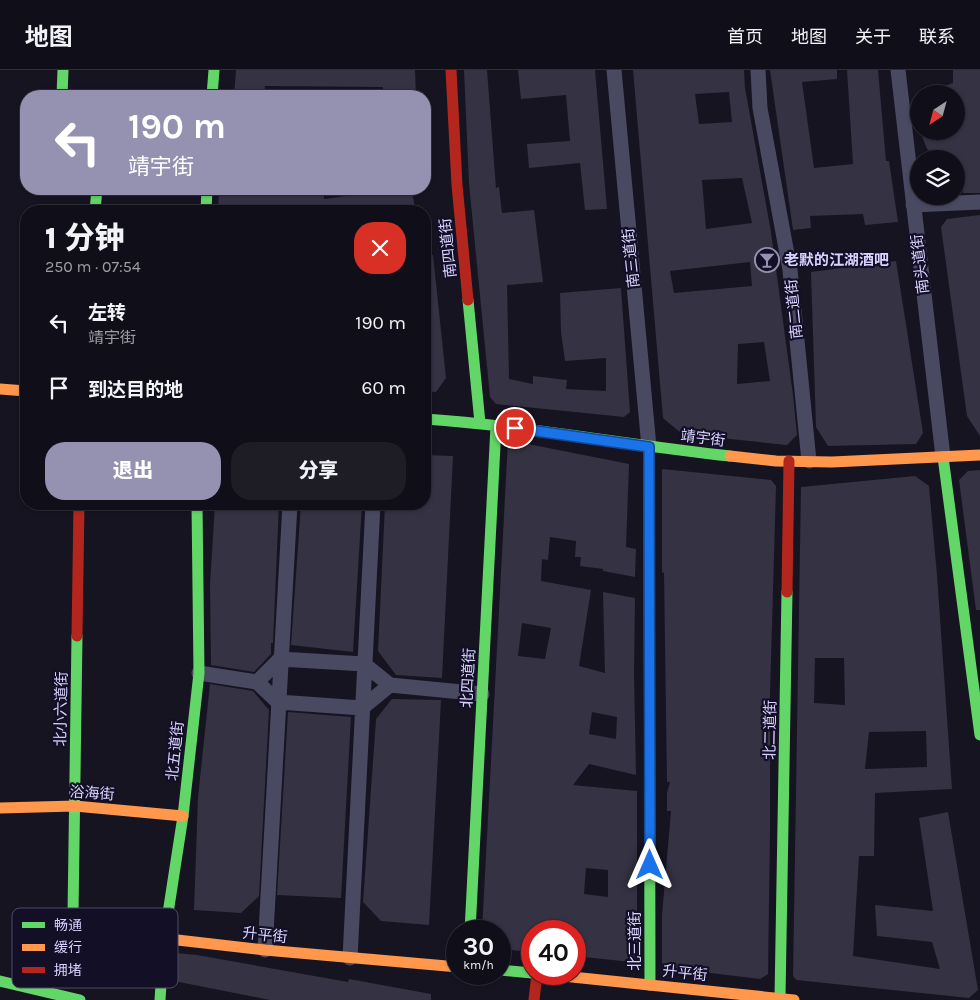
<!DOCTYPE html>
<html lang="zh">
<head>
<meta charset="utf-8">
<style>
	body { margin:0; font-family:Karla,"Noto Sans SC",sans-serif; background:#1e1d26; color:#f1f3f6; height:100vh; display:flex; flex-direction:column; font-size:19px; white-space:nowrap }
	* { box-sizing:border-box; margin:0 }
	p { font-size:16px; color:#9c9ca2 }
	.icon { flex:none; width:28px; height:28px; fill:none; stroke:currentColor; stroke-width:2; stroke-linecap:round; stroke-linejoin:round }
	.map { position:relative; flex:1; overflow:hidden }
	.drawer { position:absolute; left:20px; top:135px; width:411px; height:305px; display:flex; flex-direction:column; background:#100f19; border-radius:20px; box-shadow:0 1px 4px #0004,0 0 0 1px #302f38 }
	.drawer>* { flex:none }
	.banner { position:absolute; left:20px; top:20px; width:411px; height:105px; border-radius:20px; box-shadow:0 1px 4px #0004,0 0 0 1px #302f38; background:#9591b1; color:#fff; overflow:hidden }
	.needle { width:32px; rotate:216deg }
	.controls { position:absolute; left:910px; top:15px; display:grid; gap:10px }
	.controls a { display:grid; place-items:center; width:55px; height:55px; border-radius:50%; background:#100f19; box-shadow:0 1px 4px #0004,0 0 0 1px #302f38; font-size:25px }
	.speed { position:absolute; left:446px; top:850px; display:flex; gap:10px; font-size:25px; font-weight:700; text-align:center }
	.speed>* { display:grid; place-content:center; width:65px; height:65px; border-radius:50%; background:#100f19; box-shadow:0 1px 4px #0004,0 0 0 1px #302f38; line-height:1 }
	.speed small { font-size:12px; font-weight:400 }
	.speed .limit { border:8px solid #d22; background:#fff; color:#111 }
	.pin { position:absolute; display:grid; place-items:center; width:42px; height:42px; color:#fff; margin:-21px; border:2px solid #fff; border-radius:50%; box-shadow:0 1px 5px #0007 }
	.me { position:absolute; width:55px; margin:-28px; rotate:0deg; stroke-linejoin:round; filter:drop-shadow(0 0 4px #0008) }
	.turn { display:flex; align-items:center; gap:18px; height:105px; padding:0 25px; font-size:22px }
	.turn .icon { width:65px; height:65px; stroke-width:2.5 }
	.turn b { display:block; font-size:35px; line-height:42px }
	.round { display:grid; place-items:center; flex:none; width:52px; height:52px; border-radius:20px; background:#1e1d26 }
	.overview { display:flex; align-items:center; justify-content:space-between; height:85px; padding:0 25px }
	h1 { font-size:30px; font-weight:800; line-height:38px }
	.button { display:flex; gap:10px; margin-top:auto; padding:10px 25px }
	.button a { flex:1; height:58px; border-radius:20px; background:#9591b1; color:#fff; font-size:20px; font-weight:800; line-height:58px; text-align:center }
	.button a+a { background:#1e1d26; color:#f1f3f6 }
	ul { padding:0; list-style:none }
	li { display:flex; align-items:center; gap:15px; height:65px; padding:0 25px }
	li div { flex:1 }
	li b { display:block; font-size:19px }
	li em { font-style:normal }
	header { display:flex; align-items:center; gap:30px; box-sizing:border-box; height:70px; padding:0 25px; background:#100f19; border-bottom:1px solid #302f38 }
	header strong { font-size:24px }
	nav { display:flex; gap:28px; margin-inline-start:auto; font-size:18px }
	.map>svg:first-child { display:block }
	.building { fill:#343243; fill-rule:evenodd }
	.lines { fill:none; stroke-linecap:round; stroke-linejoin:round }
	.street { stroke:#4a4962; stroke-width:15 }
	.fast { stroke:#63d668; stroke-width:11 }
	.slow { stroke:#ff974d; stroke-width:11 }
	.jam { stroke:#b3261e; stroke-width:11 }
	.route-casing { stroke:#114b97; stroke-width:12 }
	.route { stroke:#1a73e8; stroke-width:9 }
	.labels { text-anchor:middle; stroke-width:4.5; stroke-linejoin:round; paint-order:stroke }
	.street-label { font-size:15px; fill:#d9d4ff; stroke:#130f26 }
	.poi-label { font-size:15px; font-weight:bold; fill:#d9d4ff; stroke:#130f26; text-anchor:start }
	.key { fill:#130f26; stroke:#4e4a67; stroke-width:1 }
	.key-label { font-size:14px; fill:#d9d4ff }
</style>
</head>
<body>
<header>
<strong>地图</strong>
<nav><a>首页</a><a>地图</a><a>关于</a><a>联系</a></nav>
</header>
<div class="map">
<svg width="980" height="930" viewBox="0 0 980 930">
	<rect width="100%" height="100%" fill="#161421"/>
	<!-- building -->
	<path class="building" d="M236,0H415L416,26H383V17L265,16L264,26H234Z
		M464,0H487L496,118L499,117L502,143L534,140L543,212L507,215L509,309L533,314V306L567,310L566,319L606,321V288L565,291L561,262L560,223L621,218L630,342L624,347L496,334L490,327L469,114Z
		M518,0H595L607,139L585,140L580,93L529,98L527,74L570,71L566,25L521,29Z
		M633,0H744L745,18L771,162L793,325L797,365L787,375L682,364L663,348ZM729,22L732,52L699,54L695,24ZM742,108L752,153L706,159L702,110ZM750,192L752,216L674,223L670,201ZM764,272L770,311L737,314L738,274Z
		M770,0H837V9L802,12L814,98L853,94L847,0H878L886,91H889L898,152L865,155L863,144L810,146L811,158L793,160Z
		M953,0H980V123H963L959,92L956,91V89H942L927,79L920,61H956V24H928V22L953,13Z
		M219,119L324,120V129L398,119H412L415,141H218Z
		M980,145V366L967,346L941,157L947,149Z
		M433,185L446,308L436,322L425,321V186Z
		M896,191L923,363L916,374L828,376L816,357L811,202Z
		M508,370L629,394L626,477L636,479L635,507L603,501V499L580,496L581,487H575L576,471L550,467L548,490L542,489L541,511L591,520L579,596L605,603L603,522L635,528L634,605L636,705L589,694L573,715L637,721V890L631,892L575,886V861H532V882L500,879V861H482ZM522,553L551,558L545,589L518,586ZM592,642L617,647L616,669L589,664ZM586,798L608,800V827L584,824Z
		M425,385L453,386L442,608L396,605L378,581L385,434H425Z
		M662,399L771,410L776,416L770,624V761L768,904L760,909L669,898L662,894V845L671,741H667V723L670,712H667L664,503L662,502Z
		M980,400V540H976L959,410L968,401Z
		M915,406L929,416L937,505L952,719L875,723L874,786H859L853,886L940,899L932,872L877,866L875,835L933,841L919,748L948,742L978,920L969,928L796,910L793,906L801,417ZM815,588H844L845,635L814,633ZM926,661L927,697L865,699L869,662Z
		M215,434H279L273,573H271V584L254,602L211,595L210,514Z
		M301,434H362L353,582L291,575Z
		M210,614L253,621L269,640L259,826L241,843L194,840L198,727Z
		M392,629L441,630L429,855L381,851L363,832L376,649Z
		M288,642L351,647L341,828L277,825Z
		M176,883L197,885L348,912L349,909L431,924V930H270L174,911Z"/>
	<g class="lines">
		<!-- street -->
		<path class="street" d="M614,0L649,377
			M758,0L760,38L790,200L809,391
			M898,0L943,387
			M913,135L980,132
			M199,603L257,612L278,632L362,638L390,615L482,624
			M257,612L280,589L364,594L390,615
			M265,880L290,434
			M350,888L373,434"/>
		<!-- fast -->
		<path class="fast" d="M62,26L63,0
			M212,26L214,0
			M95,141L97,119
			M206,141L207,119
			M468,230L480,353
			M425,349C527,356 628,375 730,386
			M649,377L650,915
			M943,387L980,665
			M77,566L73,844L160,868
			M470,861L496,356
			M500,900L532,903
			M0,911L80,930
			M780,928L787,522
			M160,930L164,869L183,746L199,603L197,434"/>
		<!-- slow -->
		<path class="slow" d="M0,319L26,321
			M730,386L776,391L832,392L980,385
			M0,738L75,736L183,746
			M160,868L265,880L458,897
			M543,904L794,930"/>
		<!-- jam -->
		<path class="jam" d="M451,0L457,115L468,230
			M787,522L789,391
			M77,566L79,434
			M534,930L537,904"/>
	</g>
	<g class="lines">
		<defs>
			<path id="route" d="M515,358L649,377L650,795"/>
		</defs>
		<!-- route casing -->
		<use href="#route" class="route-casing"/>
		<!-- route -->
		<use href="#route" class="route"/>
	</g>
	<!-- icons -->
	<defs>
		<symbol id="bar-ring" viewBox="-11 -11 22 22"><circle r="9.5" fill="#130f26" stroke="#9591b1" stroke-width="1.5"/><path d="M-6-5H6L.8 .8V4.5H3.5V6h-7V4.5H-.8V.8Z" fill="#9591b1"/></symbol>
	</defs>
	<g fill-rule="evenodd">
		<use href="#bar-ring" x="753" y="176" width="28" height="28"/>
	</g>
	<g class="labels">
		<!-- street labels -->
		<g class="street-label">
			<text transform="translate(448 178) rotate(-96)" y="5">南四道街</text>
			<text transform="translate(631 188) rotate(-96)" y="5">南三道街</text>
			<text transform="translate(920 194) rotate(-97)" y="5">南头道街</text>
			<text transform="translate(794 239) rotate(-96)" y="5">南二道街</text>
			<text transform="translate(703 368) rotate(7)" y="5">靖宇街</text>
			<text transform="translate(468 608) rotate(-87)" y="5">北四道街</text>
			<text transform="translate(61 639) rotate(-89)" y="5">北小六道街</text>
			<text transform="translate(770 660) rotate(-89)" y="5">北二道街</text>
			<text transform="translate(175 681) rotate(-84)" y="5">北五道街</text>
			<text transform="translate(92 723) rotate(4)" y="5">浴海街</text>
			<text transform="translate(265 865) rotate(6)" y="5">升平街</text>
			<text transform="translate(635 871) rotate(-90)" y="5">北三道街</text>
			<text transform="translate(685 903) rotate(6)" y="5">升平街</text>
		</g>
		<!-- poi labels -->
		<g class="poi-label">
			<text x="784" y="195">老默的江湖酒吧</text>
		</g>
	</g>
	<!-- legend -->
	<rect x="12" y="838" width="166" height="80" rx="8" class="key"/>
	<rect x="22" y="852" width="23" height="6" fill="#63d668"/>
	<rect x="22" y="874" width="23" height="7" fill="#ff974d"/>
	<rect x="22" y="897" width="23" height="6" fill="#b3261e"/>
	<g class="key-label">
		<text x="54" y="860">畅通</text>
		<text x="54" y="882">缓行</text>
		<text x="54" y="905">拥堵</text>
	</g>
</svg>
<div class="controls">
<a><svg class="needle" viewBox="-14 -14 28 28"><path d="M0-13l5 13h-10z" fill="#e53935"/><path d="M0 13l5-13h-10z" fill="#9c9ca2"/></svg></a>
<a><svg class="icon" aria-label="layers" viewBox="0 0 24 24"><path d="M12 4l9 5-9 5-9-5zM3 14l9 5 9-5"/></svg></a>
</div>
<div class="speed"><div>30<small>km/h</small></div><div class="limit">40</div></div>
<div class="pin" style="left:515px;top:358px;background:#d93025"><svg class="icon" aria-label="arrive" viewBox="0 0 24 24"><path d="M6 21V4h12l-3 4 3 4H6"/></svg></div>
<svg class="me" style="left:650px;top:795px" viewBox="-20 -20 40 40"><path d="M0-17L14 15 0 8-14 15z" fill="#1a73e8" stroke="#fff" stroke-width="4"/></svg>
<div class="banner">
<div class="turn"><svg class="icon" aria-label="left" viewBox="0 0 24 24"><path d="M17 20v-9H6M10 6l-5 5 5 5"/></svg><div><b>190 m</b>靖宇街</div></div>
</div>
<section class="drawer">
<div class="overview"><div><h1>1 分钟</h1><p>250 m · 07:54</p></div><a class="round" style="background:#d93025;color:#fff"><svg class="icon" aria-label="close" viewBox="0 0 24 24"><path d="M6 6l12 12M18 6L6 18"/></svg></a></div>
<ul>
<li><svg class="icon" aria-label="left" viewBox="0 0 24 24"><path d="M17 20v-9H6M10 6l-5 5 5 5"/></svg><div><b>左转</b><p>靖宇街</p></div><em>190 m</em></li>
<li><svg class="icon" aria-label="arrive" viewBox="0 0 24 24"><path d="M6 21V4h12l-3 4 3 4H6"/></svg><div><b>到达目的地</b></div><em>60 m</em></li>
</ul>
<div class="button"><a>退出</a><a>分享</a></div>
</section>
</div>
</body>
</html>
